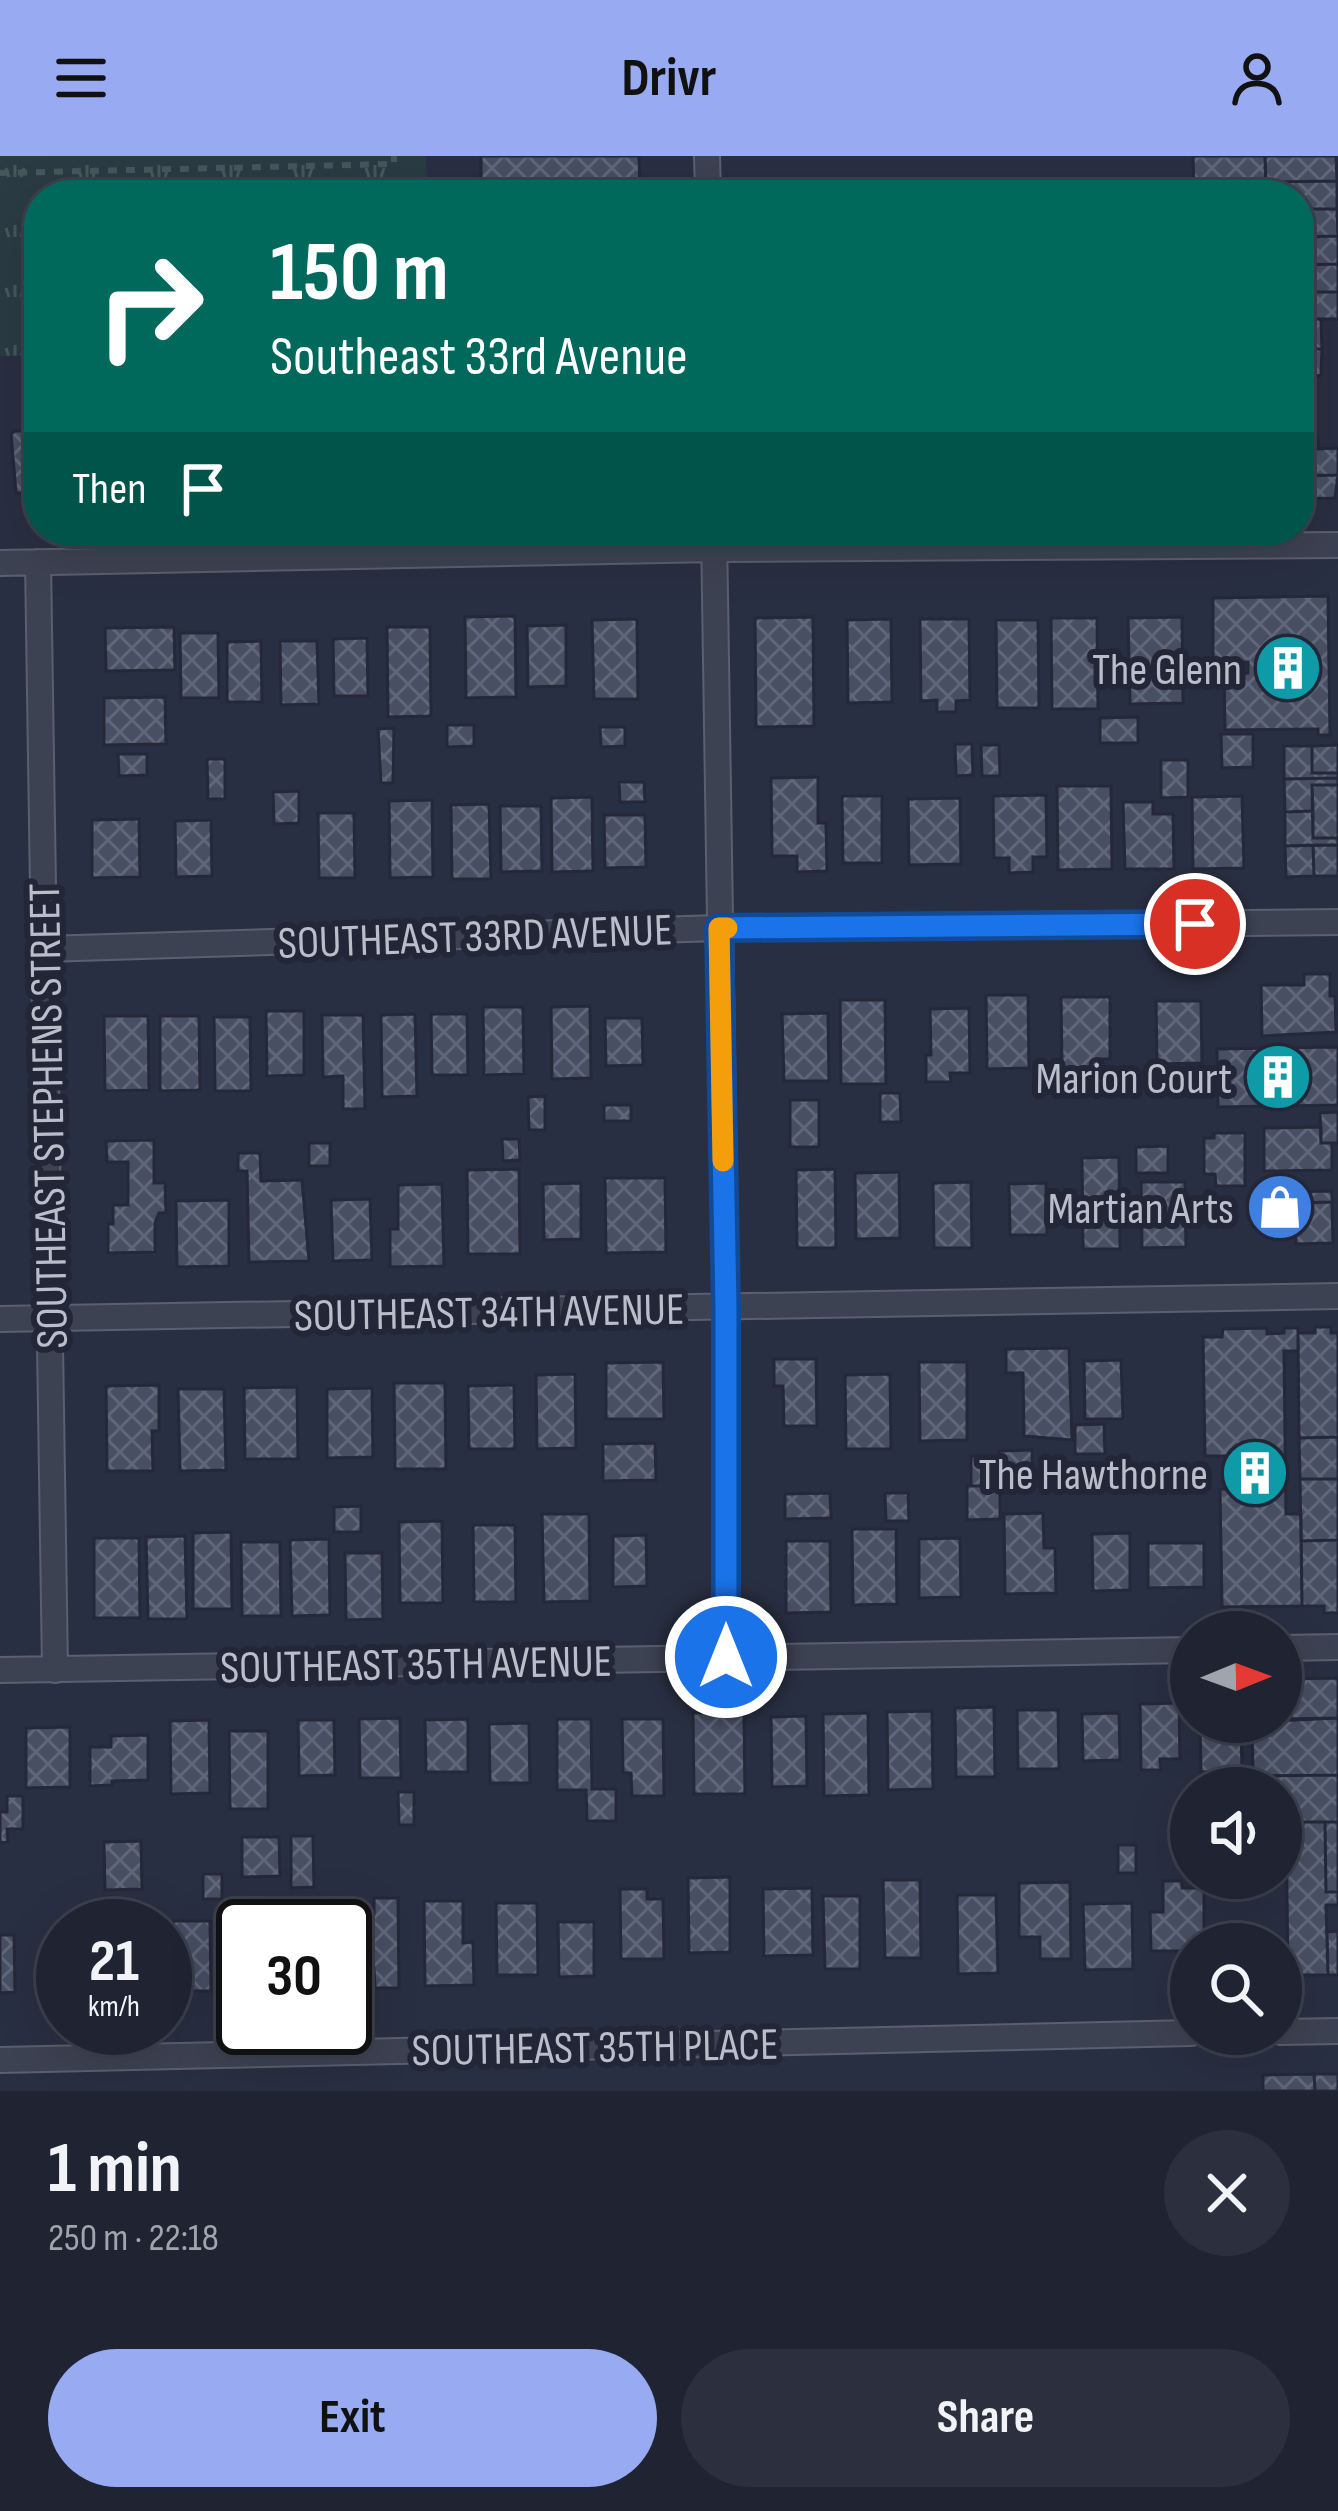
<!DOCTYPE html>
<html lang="en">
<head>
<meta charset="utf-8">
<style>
	body { margin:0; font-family:"Sofia Sans Condensed",sans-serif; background:#2c2f3e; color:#f1f3f6; height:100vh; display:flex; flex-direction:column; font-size:45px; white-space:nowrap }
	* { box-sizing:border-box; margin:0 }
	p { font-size:39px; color:#a1a4ac }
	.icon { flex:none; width:66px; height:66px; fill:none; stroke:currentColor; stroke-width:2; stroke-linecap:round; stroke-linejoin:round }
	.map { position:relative; height:1935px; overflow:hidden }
	.details { display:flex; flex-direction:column; background:#1f2332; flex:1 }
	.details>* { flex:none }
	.hud { position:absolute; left:24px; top:24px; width:1290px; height:366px; border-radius:48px; box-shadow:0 12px 48px #0002,0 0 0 3px #3c404d; background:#00695c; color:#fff; overflow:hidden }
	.needle { width:78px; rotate:89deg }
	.fabs { position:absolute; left:1170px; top:1455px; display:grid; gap:24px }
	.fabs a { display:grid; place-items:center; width:132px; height:132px; border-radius:50%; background:#1f2332; box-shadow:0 12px 48px #0002,0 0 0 3px #3c404d; font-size:60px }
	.speed { position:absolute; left:36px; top:1743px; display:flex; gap:24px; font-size:60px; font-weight:700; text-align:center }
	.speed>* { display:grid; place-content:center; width:156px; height:156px; border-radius:50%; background:#1f2332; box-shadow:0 12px 48px #0002,0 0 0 3px #3c404d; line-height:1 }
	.speed small { font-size:30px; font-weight:400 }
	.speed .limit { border:6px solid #111; border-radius:18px; background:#fff; color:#111 }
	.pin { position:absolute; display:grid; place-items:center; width:102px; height:102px; color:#fff; margin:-51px; border:6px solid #fff; border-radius:50%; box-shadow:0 3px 12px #0007 }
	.me { position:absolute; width:132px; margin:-66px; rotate:0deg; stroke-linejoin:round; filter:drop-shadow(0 0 9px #0008) }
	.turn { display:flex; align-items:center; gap:42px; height:252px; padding:0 48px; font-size:54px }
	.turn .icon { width:156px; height:156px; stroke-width:2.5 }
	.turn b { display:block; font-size:84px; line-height:102px }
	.then { display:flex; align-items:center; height:114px; padding:0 48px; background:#0003; gap:24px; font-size:45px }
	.round { display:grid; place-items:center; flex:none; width:126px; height:126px; border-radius:63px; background:#2c2f3e }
	.overview { display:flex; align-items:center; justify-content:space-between; height:204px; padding:0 48px }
	h1 { font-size:72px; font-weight:700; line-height:90px }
	.button { display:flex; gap:24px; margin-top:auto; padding:24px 48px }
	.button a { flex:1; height:138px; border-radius:72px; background:#98aaf2; color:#111; font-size:48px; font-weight:700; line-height:138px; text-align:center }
	.button a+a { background:#2c2f3e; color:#f1f3f6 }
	header { display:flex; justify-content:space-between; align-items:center; height:156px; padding:0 48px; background:#98aaf2; color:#111; font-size:54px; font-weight:700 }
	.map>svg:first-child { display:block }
	.park { fill:url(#park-tufts) }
	.building { fill:url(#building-cross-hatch); stroke:#242839; stroke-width:3 }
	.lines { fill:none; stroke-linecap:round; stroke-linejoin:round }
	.street-casing { stroke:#5b5f6f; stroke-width:28 }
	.path { stroke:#46575c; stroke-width:6; stroke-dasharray:9 9; stroke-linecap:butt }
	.street { stroke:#3d4252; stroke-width:24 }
	.route-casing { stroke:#114b97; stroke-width:30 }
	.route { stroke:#1a73e8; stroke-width:21 }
	.slow { stroke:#f59e0b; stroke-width:21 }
	.labels { text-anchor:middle; stroke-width:12; stroke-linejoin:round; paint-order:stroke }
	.poi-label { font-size:45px; fill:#babecb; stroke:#222637; text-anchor:end }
	.street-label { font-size:45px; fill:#babecb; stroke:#222637 }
</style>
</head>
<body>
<header><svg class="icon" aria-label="menu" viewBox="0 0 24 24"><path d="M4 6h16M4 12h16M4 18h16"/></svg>Drivr<svg class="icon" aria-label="person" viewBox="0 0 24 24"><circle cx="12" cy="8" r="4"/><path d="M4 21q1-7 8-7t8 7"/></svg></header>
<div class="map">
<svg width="1338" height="1935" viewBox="0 0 1338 1935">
	<defs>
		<pattern id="park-tufts" width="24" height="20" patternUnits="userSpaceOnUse" patternTransform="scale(3)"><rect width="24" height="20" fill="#2b3b43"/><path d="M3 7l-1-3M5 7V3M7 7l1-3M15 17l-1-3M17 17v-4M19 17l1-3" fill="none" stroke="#48565d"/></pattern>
		<pattern id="building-cross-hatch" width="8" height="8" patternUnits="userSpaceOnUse" patternTransform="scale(3)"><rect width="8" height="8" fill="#484f63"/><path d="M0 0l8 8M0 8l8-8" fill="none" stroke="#606778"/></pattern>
	</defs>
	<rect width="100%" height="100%" fill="#292f42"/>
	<!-- park -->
	<path class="park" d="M0,0H426L427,39H39V199L0,200Z"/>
	<!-- building -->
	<path class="building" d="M481,0H639L640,39H517V34L481,35Z
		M1193,0H1265L1266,39H1194Z
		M1265,0H1336L1337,25L1266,26Z
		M1337,25V53H1299V39H1266V26Z
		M1194,30V39H1143V31Z
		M1299,53H1337L1338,80L1299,81Z
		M1338,80V108L1299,109V81Z
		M1338,108V136H1299V109Z
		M1299,136H1338V163H1299Z
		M1299,163H1321L1322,193H1299Z
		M1299,193H1322L1321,219L1299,224Z
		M15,275H39V337H16L11,278Z
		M1299,282H1318V293L1338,292V319L1299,320Z
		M1338,319L1335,342L1299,343V320Z
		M1328,440L1330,579H1318V573L1225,574L1224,518L1248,517V506H1213V442Z
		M515,460L516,541L466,542L465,461Z
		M813,461L814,570L756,571L755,462Z
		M1182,461L1183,547L1130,548L1128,462Z
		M1051,462H1097L1098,553H1052Z
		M637,463L638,543H594L592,464Z
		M891,463L892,546L848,547L847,464Z
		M920,463H969L970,544L956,545V556H937V544L921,545Z
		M996,464H1038L1039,552H997Z
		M566,469V530L528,531L527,470Z
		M174,471L175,514L106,515L105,472Z
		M387,471H430L431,560L388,561Z
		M180,477H218L219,542H181Z
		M367,482L368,540H334L333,483Z
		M261,485L262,546H227V486Z
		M280,485H317L319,548L281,549Z
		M165,541L166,588L104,589V542Z
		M1138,561V587H1100V562Z
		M447,569H474V590L447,591Z
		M600,571H625V590L601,591Z
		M394,572L393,627H381L378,573Z
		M1221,578H1253V611L1222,612Z
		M955,588H972L973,619L956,620Z
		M981,589H999L1000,620H982Z
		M1338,589V617H1312V590Z
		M1284,590H1312V617H1338V622L1284,623Z
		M118,598H147V619L119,620Z
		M207,603H225V643H208Z
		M1161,604H1188V641L1161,642Z
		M818,621V667H826L827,715L797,716V700H772L771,622Z
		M1338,622V629H1312L1313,655L1285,656L1284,623Z
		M619,626H644L645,646H620Z
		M1312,629H1338V682H1313Z
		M1057,630H1111L1112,713L1058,714Z
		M299,635V667L274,668L273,636Z
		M1046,639L1047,701H1033V716L1009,717V702H994L993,640Z
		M842,640H882V707H843Z
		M1242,640L1244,712L1193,713L1192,641Z
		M592,641L593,715L552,716L551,642Z
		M960,642L961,708L909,709L908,643Z
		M432,644L433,721L390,722L389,645Z
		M1123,646H1153V658H1173L1174,713H1125Z
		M489,648L491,723H452L451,649Z
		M500,650H541L542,715L501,716Z
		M1313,655V682H1338V689L1285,690V656Z
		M318,657H354L355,722H319Z
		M604,659H645L646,711L605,712Z
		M139,663L140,721L92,722V664Z
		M211,664L212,720L176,721L175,665Z
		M1313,689H1338V720H1314Z
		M1313,689L1314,720L1286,721L1285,690Z
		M1304,818H1330V840H1335L1336,876L1262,880L1261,829H1304Z
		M986,839H1028L1029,912L987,913Z
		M1061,841H1110V903H1099V911L1062,912Z
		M840,844H885L886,928H841Z
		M1156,845H1201L1202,907L1157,908Z
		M590,850L591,922L552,923L551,851Z
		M483,851H523L524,918L484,919Z
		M969,852L970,917H950L951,926H926V899H931L930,853Z
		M266,855H304V919L267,920Z
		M828,857L829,925H784L782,858Z
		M415,858L417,940L382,941L381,859Z
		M431,858H467L468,919H432Z
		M322,859H363L365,953H343V920L323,921Z
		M104,860H148L149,934L105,935Z
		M160,860H199L200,934L160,935Z
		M214,861H250L251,935H215Z
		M605,862H642L643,909L606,910Z
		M1338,891V949L1218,951L1217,893Z
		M880,937H900L901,966H880Z
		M545,940V974H529L528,941Z
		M790,944H819V991H790Z
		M604,949H631V965H604Z
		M1338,956V987H1321L1320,957Z
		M1321,971V987H1332V1014L1264,1015V972Z
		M1214,977H1245V1030H1216L1215,1018H1204V982H1214Z
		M502,983H519L520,1004L503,1005Z
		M154,984V1027H165L166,1057H159L155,1067V1096L108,1097V1068H113V1049H128V1006H107L106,985Z
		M309,987H330V1010H309Z
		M1168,990V1017H1136V991Z
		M238,997H260L261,1025L302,1024L309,1105L249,1106L247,1015H238Z
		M1119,1001L1120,1093H1083L1082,1002Z
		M519,1013L520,1098H468L467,1014Z
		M835,1013L836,1092H797L796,1014Z
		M899,1016L900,1082L856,1083L855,1017Z
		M605,1022H665L666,1096L606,1097Z
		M971,1026L972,1092H934L933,1027Z
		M1141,1026H1185L1186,1091L1142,1092Z
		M581,1027V1083L544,1084L543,1028Z
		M1046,1027L1047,1079H1010L1009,1028Z
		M442,1028L444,1110L390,1111V1073H398V1029Z
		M1264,1030H1280V1036L1332,1035V1046L1295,1047L1296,1077L1261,1078Z
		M370,1043L372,1104L333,1105L331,1044Z
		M229,1044V1110L177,1111L176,1045Z
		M1332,1046L1333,1087L1296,1088L1295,1047Z
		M1315,1171H1331V1177H1338V1281L1299,1282L1298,1177H1315Z
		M1267,1172V1178L1284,1177V1172H1298V1195H1284L1286,1358H1301L1302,1450L1222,1451L1220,1333H1226V1300H1205L1203,1181H1222L1223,1173Z
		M1069,1192L1072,1284L1024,1280L1023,1217H1006V1193Z
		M774,1203H816L817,1270H784L783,1230H774Z
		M1121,1204L1123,1263H1085L1084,1205Z
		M663,1206L664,1263H606V1207Z
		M919,1206H967V1284L920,1285Z
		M575,1218L576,1292L537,1293L536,1219Z
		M890,1218L891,1293H846L845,1219Z
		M394,1227H445L446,1313H395Z
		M159,1229V1275H152L153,1315H107L106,1230Z
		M514,1229L515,1293H469L468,1230Z
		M297,1231L298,1303H245L244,1232Z
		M372,1232L373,1301L327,1302V1233Z
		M178,1233H224L226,1314L180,1315Z
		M1104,1268L1105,1298H1075V1269Z
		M1338,1281V1323H1300L1299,1282Z
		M655,1287L656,1324L603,1325V1288Z
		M1032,1294L1033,1329L1000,1330L999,1295Z
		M971,1300H999L1000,1330H971Z
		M1300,1323H1338V1384L1301,1385Z
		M967,1330H1000V1363L967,1364Z
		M830,1337L831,1362L785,1363V1338Z
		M885,1337H908L909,1365H886Z
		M361,1350V1376H334V1351Z
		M1043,1357L1044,1392H1055L1056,1437L1005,1438L1004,1358Z
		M542,1358H589L590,1445L544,1446Z
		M442,1365L443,1447H400L399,1366Z
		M473,1369H515L516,1446H474Z
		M852,1373H896L897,1448L853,1449Z
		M231,1376L232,1453H193V1377Z
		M1130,1377V1434L1093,1435L1092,1378Z
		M646,1379L647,1430L613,1431V1380Z
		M185,1380L187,1463H148L146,1381Z
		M94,1382H139L140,1462H94Z
		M960,1382L961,1441L919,1442V1383Z
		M329,1383L330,1459L292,1460L290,1384Z
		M1338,1384V1457H1324V1450H1302L1301,1385Z
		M786,1385H830L831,1456L786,1457Z
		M241,1386H280L281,1460H242Z
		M1148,1387H1204V1431L1148,1432Z
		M345,1397H382L383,1463L346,1464Z
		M1338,1522V1562L1281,1563V1523Z
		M1179,1547L1180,1603H1160L1161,1614H1141L1140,1548Z
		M994,1551L995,1621H956L955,1552Z
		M1017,1554H1058L1059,1613H1018Z
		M932,1555L933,1633L888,1634L887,1556Z
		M693,1557H744L745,1638H694Z
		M868,1557L869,1639L824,1640L823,1558Z
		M1119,1557L1120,1604L1083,1605L1082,1558Z
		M806,1560L807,1630L772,1631L771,1561Z
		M400,1562L401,1622H360L359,1563Z
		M1338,1562V1619L1253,1620L1252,1566Z
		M468,1563V1616H426L425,1564Z
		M557,1563H591L592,1633H616V1665H587L586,1634H557Z
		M622,1563H663L664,1640H632L631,1617H623Z
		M209,1564L210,1637L171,1638L170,1565Z
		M298,1564H334L335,1619L299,1620Z
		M1200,1566H1241L1242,1615L1201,1616Z
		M529,1567L530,1627H490L489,1568Z
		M70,1571V1631L26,1632V1572Z
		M229,1575H268V1653H230Z
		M148,1579V1624L112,1625V1629L90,1630V1591H111V1580Z
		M1338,1619V1666H1281V1632H1253V1620Z
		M398,1636H414V1669H399Z
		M7,1640H23V1673H7L8,1686L0,1687V1656H7Z
		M1286,1666H1325L1326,1736H1338V1749H1326L1328,1819H1288Z
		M1325,1666H1338V1736H1326Z
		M291,1680H313L314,1731L291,1732Z
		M242,1681H279L280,1720L242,1721Z
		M141,1685L142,1733L105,1734L104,1686Z
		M1118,1689H1136V1717H1118Z
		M203,1718H222V1743H203Z
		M730,1721V1796L689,1797L688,1722Z
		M883,1724H920L921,1802H885Z
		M1163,1725H1182V1732H1204V1788H1191V1802H1180V1795H1151L1150,1756H1163Z
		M1070,1726L1071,1803H1040V1781H1019V1727Z
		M812,1732L813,1799L764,1800L763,1733Z
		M620,1733H647V1743H663L664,1803H621Z
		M957,1739H996L998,1817L958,1818Z
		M823,1740H860V1813H825Z
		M374,1742H398L399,1832H375L374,1812L359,1813L358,1758H374Z
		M424,1745H463V1787L473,1786L474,1829L425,1830Z
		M273,1747L274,1770H243V1831H235V1761H248V1748Z
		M496,1747H537L538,1819H497Z
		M1132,1747L1133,1813L1085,1814L1083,1748Z
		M348,1757L349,1819H345V1770H302V1758Z
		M173,1765H210L211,1835H174Z
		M558,1766H594V1820L559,1821Z
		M1338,1775V1819H1328L1327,1776Z
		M63,1776V1826H48L47,1777Z
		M0,1779H14L15,1836L0,1837Z
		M1314,1918L1315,1935H1263V1919Z
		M1314,1918H1338V1935H1315Z"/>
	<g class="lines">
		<defs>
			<path id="street" d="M707,0L708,39
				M714,375L726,1152V1501
				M38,406L55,1514
				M0,407L715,393L1338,389
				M44,793L719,772L1338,766
				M0,1163L1338,1140
				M1281,1492L1338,1491
				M0,1514L1191,1494
				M1281,1876L1338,1875
				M0,1904L1191,1877"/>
		</defs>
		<!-- street casing -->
		<use href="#street" class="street-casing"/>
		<!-- path -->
		<path class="path" d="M0,17L394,8V0"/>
		<!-- street -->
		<use href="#street" class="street"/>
	</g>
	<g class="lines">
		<defs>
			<path id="route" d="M726,1501V1152L719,772L1195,768"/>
		</defs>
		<!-- route casing -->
		<use href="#route" class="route-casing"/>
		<!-- route -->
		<use href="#route" class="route"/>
		<!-- slow -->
		<path class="slow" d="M723,1005L719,772H727"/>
	</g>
	<!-- icons -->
	<defs>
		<symbol id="building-disc" viewBox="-11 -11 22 22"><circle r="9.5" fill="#0f9aa8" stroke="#222637"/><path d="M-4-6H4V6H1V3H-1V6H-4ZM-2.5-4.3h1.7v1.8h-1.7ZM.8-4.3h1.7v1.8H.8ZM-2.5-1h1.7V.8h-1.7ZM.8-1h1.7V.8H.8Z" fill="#fff"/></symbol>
		<symbol id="shop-disc" viewBox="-11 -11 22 22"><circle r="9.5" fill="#3f7fe0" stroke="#222637"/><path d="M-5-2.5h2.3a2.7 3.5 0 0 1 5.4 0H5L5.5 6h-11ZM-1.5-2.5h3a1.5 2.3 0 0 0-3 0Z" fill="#fff"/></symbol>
	</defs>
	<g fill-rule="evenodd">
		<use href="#building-disc" x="1250" y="474" width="76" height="76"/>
		<use href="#building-disc" x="1240" y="883" width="76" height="76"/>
		<use href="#shop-disc" x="1242" y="1013" width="76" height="76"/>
		<use href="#building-disc" x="1217" y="1279" width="76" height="76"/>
	</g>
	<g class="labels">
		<!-- poi labels -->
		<g class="poi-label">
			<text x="1242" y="528">The Glenn</text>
			<text x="1232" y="937">Marion Court</text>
			<text x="1234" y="1067">Martian Arts</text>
			<text x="1208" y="1333">The Hawthorne</text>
		</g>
		<!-- street labels -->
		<g class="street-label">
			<text transform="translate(475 779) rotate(-2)" y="16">SOUTHEAST 33RD AVENUE</text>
			<text transform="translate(47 960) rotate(-91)" y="16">SOUTHEAST STEPHENS STREET</text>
			<text transform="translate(489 1155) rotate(-1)" y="16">SOUTHEAST 34TH AVENUE</text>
			<text transform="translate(416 1507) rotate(-1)" y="16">SOUTHEAST 35TH AVENUE</text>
			<text transform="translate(595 1890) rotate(-1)" y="16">SOUTHEAST 35TH PLACE</text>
		</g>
	</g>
</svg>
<div class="fabs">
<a><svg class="needle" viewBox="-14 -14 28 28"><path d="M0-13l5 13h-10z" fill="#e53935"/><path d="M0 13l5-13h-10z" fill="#a1a4ac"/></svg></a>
<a><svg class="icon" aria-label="sound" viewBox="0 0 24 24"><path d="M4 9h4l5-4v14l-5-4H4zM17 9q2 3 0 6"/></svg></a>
<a><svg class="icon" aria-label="search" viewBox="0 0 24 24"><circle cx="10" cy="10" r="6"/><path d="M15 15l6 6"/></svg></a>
</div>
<div class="speed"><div>21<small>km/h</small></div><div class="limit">30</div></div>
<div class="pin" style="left:1195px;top:768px;background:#d93025"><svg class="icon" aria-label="arrive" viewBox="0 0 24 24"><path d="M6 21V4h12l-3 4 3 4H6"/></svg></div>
<svg class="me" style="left:726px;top:1501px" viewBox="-20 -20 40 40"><circle r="17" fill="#1a73e8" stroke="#fff" stroke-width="3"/><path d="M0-11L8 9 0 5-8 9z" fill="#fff"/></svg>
<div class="hud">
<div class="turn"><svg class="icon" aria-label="right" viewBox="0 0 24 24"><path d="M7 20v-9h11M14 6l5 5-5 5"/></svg><div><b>150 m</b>Southeast 33rd Avenue</div></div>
<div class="then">Then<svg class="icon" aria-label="arrive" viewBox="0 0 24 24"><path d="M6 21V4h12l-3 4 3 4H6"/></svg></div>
</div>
</div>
<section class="details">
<div class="overview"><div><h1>1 min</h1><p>250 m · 22:18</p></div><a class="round"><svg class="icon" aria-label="close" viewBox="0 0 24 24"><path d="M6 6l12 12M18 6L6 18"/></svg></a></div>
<div class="button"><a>Exit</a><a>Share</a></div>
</section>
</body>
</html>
